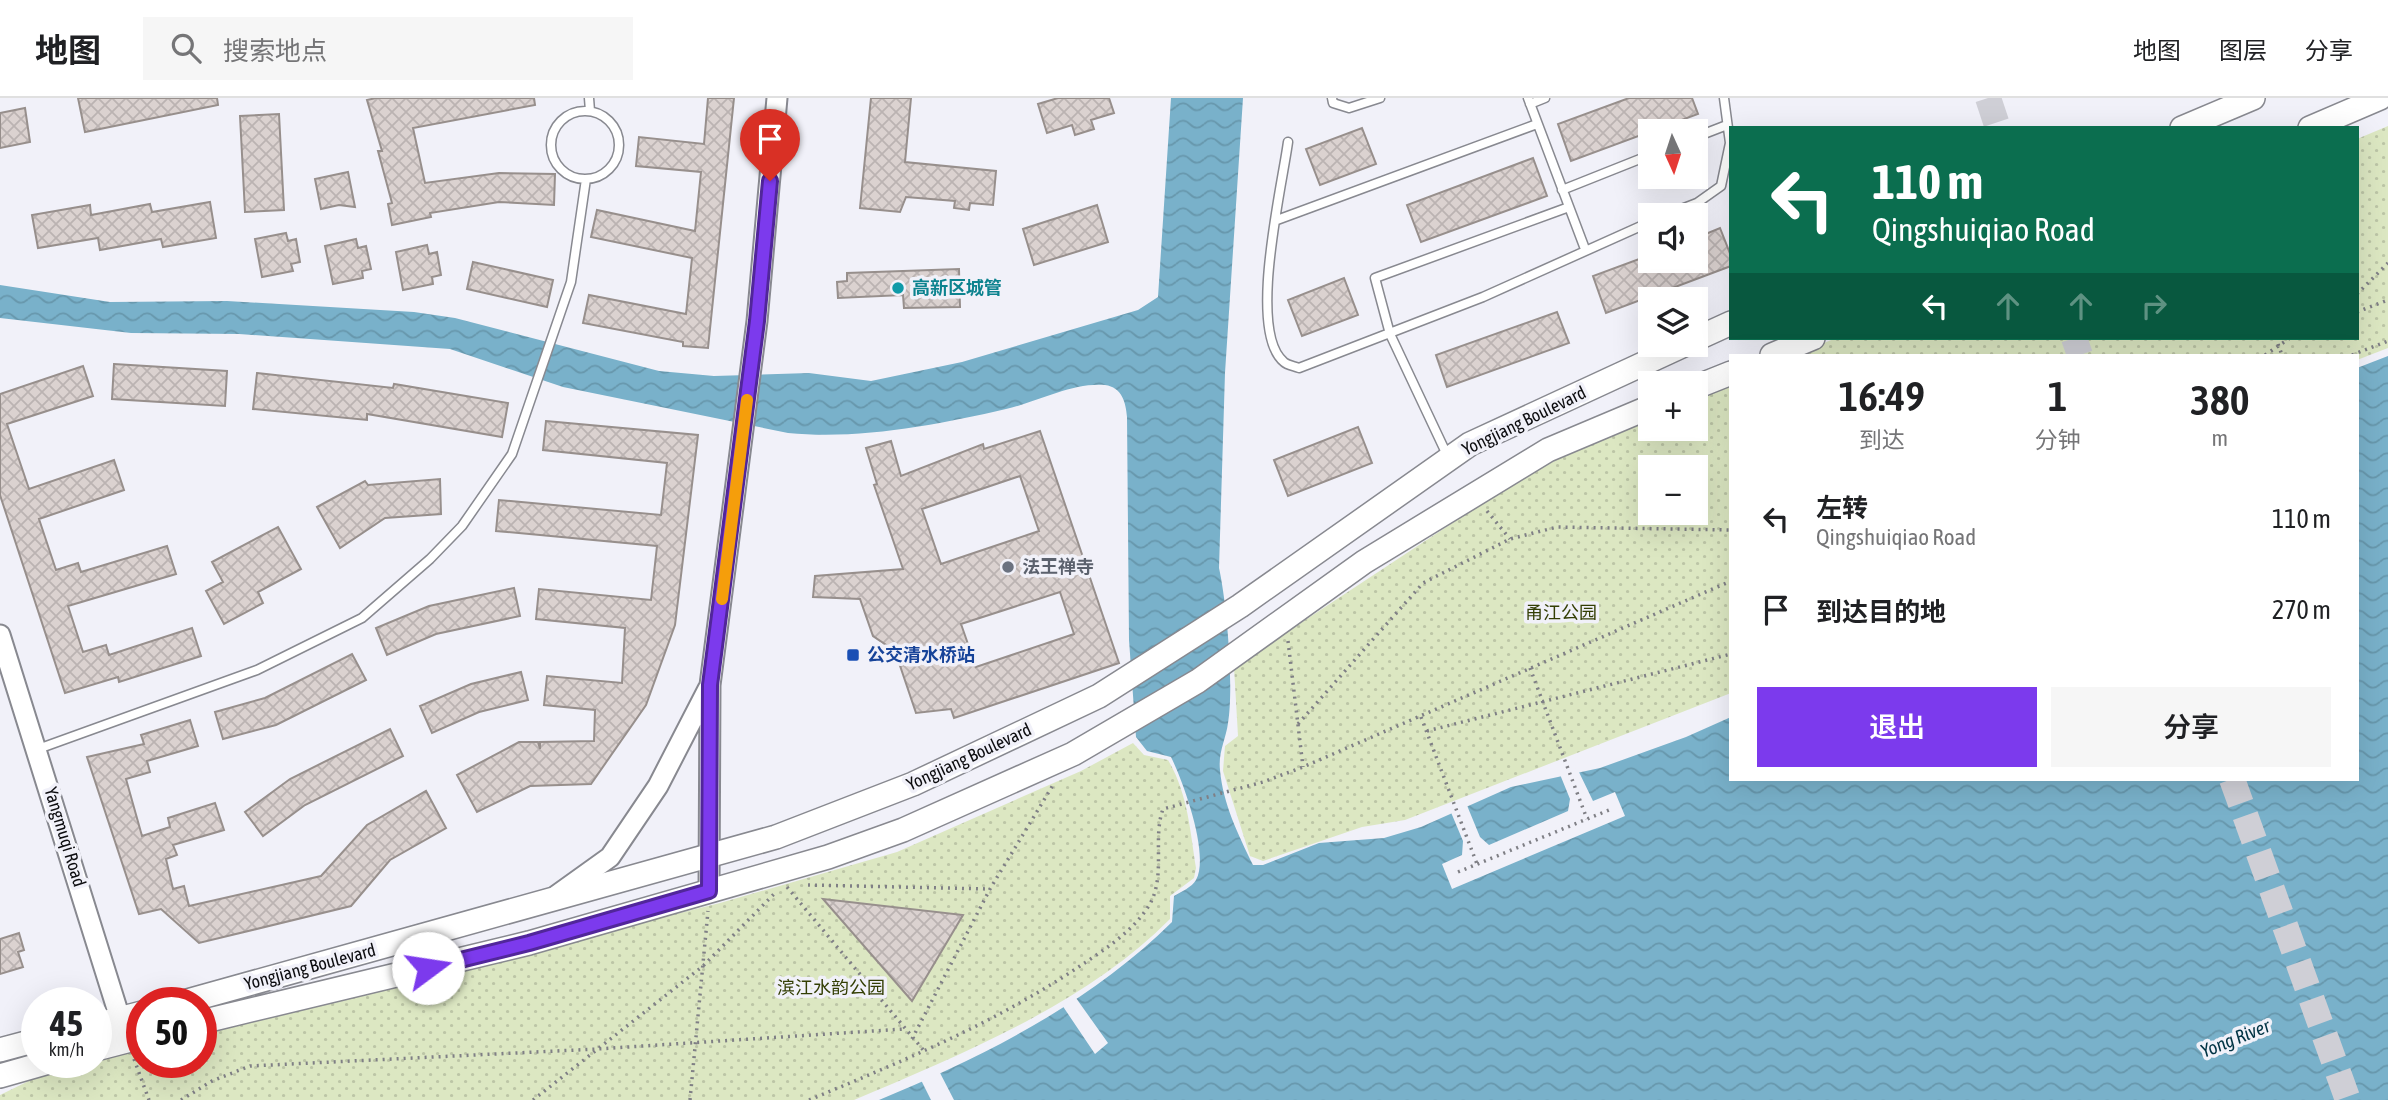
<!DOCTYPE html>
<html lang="zh">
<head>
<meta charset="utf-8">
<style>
	body { margin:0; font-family:"Asap Condensed","Noto Sans SC",sans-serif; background:#f6f6f6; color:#202124; height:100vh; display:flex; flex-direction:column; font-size:26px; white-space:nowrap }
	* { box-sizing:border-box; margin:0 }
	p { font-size:23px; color:#757577 }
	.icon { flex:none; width:38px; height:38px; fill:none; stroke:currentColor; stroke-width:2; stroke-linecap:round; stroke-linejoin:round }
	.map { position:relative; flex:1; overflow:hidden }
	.details { position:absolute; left:1729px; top:256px; width:630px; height:427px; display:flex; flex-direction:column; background:#fff; border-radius:0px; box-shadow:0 7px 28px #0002 }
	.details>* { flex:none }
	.banner { position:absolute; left:1729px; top:28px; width:630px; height:214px; border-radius:0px; box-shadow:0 7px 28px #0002; background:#0b6e4f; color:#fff; overflow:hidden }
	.needle { width:46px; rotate:177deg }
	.buttons { position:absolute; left:1638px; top:21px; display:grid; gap:14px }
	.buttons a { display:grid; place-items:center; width:70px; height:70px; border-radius:0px; background:#fff; box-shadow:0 7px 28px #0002; font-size:35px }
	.speed { position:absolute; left:21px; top:889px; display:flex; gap:14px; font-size:35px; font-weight:700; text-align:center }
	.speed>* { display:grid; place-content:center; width:91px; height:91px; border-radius:50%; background:#fff; box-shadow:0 7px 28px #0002; line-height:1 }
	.speed small { font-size:18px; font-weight:400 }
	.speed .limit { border:10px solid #d22; background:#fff; color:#111 }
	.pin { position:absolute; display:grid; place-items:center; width:60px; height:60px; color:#fff; margin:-72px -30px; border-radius:50% 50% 50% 0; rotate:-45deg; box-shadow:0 0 7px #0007 }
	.pin .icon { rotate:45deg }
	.me { position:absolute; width:77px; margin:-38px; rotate:76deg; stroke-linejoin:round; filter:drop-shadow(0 0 5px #0008) }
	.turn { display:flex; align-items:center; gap:24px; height:147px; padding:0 28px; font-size:32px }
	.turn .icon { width:91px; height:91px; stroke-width:2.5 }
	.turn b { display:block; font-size:49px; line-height:60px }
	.lanes { display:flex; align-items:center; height:66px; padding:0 28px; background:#0003; justify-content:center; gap:35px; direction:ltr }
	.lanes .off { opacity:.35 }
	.eta { display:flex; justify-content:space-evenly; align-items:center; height:119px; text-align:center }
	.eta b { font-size:42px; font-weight:600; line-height:49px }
	.cta { display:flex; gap:14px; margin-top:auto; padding:14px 28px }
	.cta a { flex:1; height:80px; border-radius:0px; background:#7c3aed; color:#fff; font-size:28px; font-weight:600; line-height:80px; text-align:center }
	.cta a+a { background:#f6f6f6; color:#202124 }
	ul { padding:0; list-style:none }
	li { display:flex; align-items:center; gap:21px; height:91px; padding:0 28px }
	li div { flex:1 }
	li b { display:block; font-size:26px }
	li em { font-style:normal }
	header { display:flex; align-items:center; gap:42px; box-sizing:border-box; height:98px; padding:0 35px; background:#fff; border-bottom:2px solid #e0e0e0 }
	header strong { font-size:33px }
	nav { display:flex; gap:38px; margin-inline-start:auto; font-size:24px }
	.search { width:490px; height:63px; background:#f6f6f6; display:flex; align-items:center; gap:18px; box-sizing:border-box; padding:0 24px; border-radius:0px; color:#757577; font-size:26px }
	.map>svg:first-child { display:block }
	.grass { fill:url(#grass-dots); fill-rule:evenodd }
	.water { fill:url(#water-waves) }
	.pier { fill:#f1f1f9 }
	.building { fill:url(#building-cross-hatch); stroke:#978f8c; stroke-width:2; fill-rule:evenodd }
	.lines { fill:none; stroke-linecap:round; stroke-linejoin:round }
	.trunk-tunnel { stroke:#cfcfd6; stroke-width:26; stroke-dasharray:26 13; stroke-linecap:butt }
	.service-casing { stroke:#888990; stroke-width:11 }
	.tertiary-casing { stroke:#888990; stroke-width:23 }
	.secondary-casing { stroke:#888990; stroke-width:26 }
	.path { stroke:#7f7f85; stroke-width:3.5; stroke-dasharray:2 5; stroke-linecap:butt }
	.service { stroke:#fff; stroke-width:8 }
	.tertiary { stroke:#fff; stroke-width:19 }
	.secondary { stroke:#fff; stroke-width:23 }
	.route-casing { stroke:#51269a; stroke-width:18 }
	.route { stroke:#7c3aed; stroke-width:12 }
	.slow { stroke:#f59e0b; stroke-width:12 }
	.culture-dot { fill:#0f9aa8; stroke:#f1f1f9; stroke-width:2.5 }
	.worship-dot { fill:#6b7280; stroke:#f1f1f9; stroke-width:2.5 }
	.transit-dot { fill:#1a4fb4; stroke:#f1f1f9; stroke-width:2.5 }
	.labels { text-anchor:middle; stroke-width:7; stroke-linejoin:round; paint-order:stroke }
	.culture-label { font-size:18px; font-weight:bold; fill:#0d838f; stroke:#f1f1f9; text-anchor:start }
	.street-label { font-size:18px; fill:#0d0d10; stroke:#f1f1f9 }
	.worship-label { font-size:18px; font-weight:bold; fill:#5b616d; stroke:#f1f1f9; text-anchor:start }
	.park-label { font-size:18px; fill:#333e04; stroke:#f1f1f9 }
	.transit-label { font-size:18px; font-weight:bold; fill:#164399; stroke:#f1f1f9; text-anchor:start }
	.water-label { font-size:19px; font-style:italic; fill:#034; stroke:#f1f1f9 }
</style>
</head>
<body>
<header>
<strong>地图</strong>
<div class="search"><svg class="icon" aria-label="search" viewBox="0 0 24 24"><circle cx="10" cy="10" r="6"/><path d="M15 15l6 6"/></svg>搜索地点</div>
<nav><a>地图</a><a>图层</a><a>分享</a></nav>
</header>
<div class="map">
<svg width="2388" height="1002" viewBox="0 0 2388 1002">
	<defs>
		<pattern id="grass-dots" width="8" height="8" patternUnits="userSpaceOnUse" patternTransform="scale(1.75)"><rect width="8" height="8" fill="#dce7c2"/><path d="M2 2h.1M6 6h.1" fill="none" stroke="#bcc5a6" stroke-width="1.8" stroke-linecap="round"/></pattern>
		<pattern id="water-waves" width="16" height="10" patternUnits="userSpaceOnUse" patternTransform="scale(1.75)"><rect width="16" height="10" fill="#79b1ca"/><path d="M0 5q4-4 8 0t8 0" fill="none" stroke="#6797ac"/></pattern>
		<pattern id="building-cross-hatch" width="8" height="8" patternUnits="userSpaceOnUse" patternTransform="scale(1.75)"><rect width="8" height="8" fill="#dbd2d0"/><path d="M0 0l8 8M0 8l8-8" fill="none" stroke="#bbb3b2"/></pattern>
	</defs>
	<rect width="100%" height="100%" fill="#f1f1f9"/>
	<!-- grass -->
	<path class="grass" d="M2388,28V250L2357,262V257H1795L1836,240H2357V41Z
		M1731,285V595L1405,722L1362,729L1263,763L1250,758L1223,673L1225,648L1238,638L1234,569L1513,385L1579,350L1650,319V331H1696V300ZM1650,369H1696V415H1650Z
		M1133,645L1144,657L1168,662C1188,696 1190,732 1196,770L1194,780L1170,798V821C1086,906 962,956 854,1002H0V997L43,976L142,950V964H201V934L720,805L897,754L1081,673Z"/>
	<!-- water -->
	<path class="water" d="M1171,0H1243L1225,275L1219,470C1227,506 1234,590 1228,625C1226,641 1218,654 1220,672C1223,706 1238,736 1253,767H1263L1319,745L1384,740L1421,729L1511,689L1600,670L1686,639L1731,619V681H2357V270L2388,258V1002H879C985,958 1090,905 1172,824L1174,798C1181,794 1192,789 1196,782C1210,757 1183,683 1171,659L1147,653L1136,639L1129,542L1127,319C1126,305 1122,289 1105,287C1073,284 1037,304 1006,311C937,327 859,342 788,335L563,289L450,251L239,236L131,235L0,220V187L110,204L227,203L414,214L455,220L659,273L714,278L809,275L871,283L962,264L1138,212L1158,199Z"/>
	<!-- pier -->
	<path class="pier" d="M1577,670L1593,703L1615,694L1625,718L1452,791L1442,766L1462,757L1463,743L1450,712L1466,705L1480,739L1489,747L1568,713L1570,701L1559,674Z
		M1076,900L1108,945L1095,956L1062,907Z
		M938,971L954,1002H931L920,980Z"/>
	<!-- building -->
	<path class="building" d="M78,0H217L218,7L85,34Z
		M376,0H534L535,7L413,30L425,85L499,75L555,76L554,107L499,104L430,115L431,119L392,127L388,106L392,105L378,53H382L367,2Z
		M708,0H734L708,250L683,248V244L583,225L589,197L686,216L692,160L591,139L597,112L695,133L701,74L636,68L639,39L704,46Z
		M871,0H911L905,64L996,73L993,107L970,105L969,112L954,110L955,103L906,99L900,114L860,110Z
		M1058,0H1109L1114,15L1091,22L1094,31L1075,37L1072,27L1047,35L1038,6Z
		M1629,0H1692L1698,16L1571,63L1558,26Z
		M25,10L30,44L0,50V15Z
		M279,16L284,112L245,114L240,18Z
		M1362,30L1376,66L1320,87L1306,51Z
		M1533,60L1547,98L1421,144L1407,107Z
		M348,74L355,109L339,107L321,111L315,81Z
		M210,104L216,140L163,149L161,141L100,152L98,140L38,150L32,117L90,107L91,117L150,106L152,114Z
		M1097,107L1108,144L1034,167L1023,131Z
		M1720,130L1731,158V168L1606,215L1593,178L1650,157V163H1696V140Z
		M286,135L288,143L296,141L300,164L291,166L293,173L262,179L255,141Z
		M356,141L358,150L366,148L371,171L362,173L363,180L333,186L325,148Z
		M427,147L429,156L437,154L441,177L432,179L433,186L403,192L396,154Z
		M473,164L553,182L547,209L467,191Z
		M959,171L960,209L904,210L903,197L838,200L837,184L847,183V175Z
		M1344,180L1358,217L1302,238L1288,202Z
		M1557,214L1569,245L1447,289L1436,257Z
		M114,266L227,273L225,308L112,301Z
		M83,268L93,298L7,326L29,391L114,362L124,392L39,421L56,472L78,465L81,474L167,448L176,476L68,508L83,554L106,547L109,557L192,530L201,558L119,584L118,579L65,595L0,397V296Z
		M257,275L393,290L394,286L508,305L502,339L367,316V322L253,311Z
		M546,323L698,337L675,527L646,607L591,686L530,688L477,714L457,677L519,644H538L540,651V644L594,643L595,612L544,607L547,578L622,585L625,530L536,521L539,491L651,502L657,448L496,433L499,402L661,417L667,365L543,352Z
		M1358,329L1372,365L1288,398L1274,362Z
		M1040,333L1119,565L954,620L951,611L916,615L895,553L873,538L860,501L813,499L815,478L903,471L874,387L877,386L866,350L891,343L901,378L983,346L984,351ZM1020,378L1039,433L941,466L922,411ZM1060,494L1074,536L976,569L961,526Z
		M440,381L441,416L385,420L340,450L317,409L365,383L368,387Z
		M278,429L301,471L258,494L263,505L224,526L206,493L223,484L212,464Z
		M514,490L520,518L436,536L387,557L376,530L429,508Z
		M352,556L366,582L276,627L223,641L215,614L265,600Z
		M521,574L528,602L479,614L432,635L420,608L471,586Z
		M190,622L198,648L147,663L150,674L126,681L142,738L170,729L168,720L215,705L224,732L173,747L177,757L166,761L173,791L184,788L189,808L321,778L367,727L426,693L446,730L390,762L351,808L199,845L161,811L139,816L87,659L144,646L141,637Z
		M390,631L403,658L305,707L263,738L245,714L290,681Z
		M823,801L963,817L912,903Z
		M19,835L24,852L18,854L23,869L0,876V841Z"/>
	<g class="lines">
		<!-- trunk-tunnel -->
		<path class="trunk-tunnel" d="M1988,0L1998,30
			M2074,240L2080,257
			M2232,681L2348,1002"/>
		<defs>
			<path id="service" d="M589,0L590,13
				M1332,0L1333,5L1349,10L1380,0
				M1528,0L1585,151
				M1530,6L1545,0
				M551 47a34 34 0 1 1 68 0a34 34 0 1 1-68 0Z
				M1696,39L1727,27
				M1288,44C1282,89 1247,234 1284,264C1287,267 1294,268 1299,270L1483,199L1650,124
				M1562,92L1650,57
				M1666,117L1697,105L1721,88L1730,45L1724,0
				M1277,122L1537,26
				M1448,359L1390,236L1375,180L1569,109
				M38,651L257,572L362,520L430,461L462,428L512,356L571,184L586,81"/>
			<path id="tertiary" d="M0,537L124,933
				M709,793L710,587L757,223L777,0
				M557,797L610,759L658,688L708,591"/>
			<path id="secondary" d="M2182,30L2253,0
				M2310,30L2380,0
				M1696,241L1731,225
				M1772,257L1813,240
				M1696,289L1731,275
				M180,905L776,739L913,686L1099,598L1240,508L1470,346L1684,247
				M201,924L529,845L828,759L903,732L1073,656L1198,583L1364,464L1548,352L1650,309
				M96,927L142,915
				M96,951L142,939
				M0,952L37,942
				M0,978L49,964"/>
		</defs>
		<!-- service casing -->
		<use href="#service" class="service-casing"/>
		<!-- tertiary casing -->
		<use href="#tertiary" class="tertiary-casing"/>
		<!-- secondary casing -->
		<use href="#secondary" class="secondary-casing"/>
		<!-- path -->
		<path class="path" d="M2357,196L2388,165
			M2357,214L2388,202
			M2278,246L2282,257
			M2265,257L2290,240
			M2352,257L2388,243
			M1487,413L1510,441
			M1288,543L1303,669
			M1530,570L1587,721
			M1421,619L1477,766
			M1298,626L1423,485L1510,441L1557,429L1731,432
			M1427,633L1731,556
			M1458,774L1609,712
			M808,787L990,791
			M787,789L925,954
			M912,941L990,791L1053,687
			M134,961L149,1002
			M181,1002L212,983L250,968L597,951L904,931
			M533,1002L703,868L776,794
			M690,1002L708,813
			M809,1002C903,963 995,925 1080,868C1104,852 1132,834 1148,809C1167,780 1152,741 1163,711L1263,684L1303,669L1731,483"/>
		<!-- service -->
		<use href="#service" class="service"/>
		<!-- tertiary -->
		<use href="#tertiary" class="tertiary"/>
		<!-- secondary -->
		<use href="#secondary" class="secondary"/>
	</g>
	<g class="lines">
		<defs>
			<path id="route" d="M428,870L529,845L709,793L710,587L757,223L770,83"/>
		</defs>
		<!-- route casing -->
		<use href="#route" class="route-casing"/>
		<!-- route -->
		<use href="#route" class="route"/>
		<!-- slow -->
		<path class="slow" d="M722,501L747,302"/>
	</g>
	<!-- markers -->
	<circle class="culture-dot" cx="898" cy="190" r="7"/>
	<circle class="worship-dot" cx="1008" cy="469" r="7"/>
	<rect class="transit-dot" x="846" y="550" width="14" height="14" rx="3.5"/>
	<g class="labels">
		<!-- culture labels -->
		<g class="culture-label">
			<text x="912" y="196">高新区城管</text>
		</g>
		<!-- street labels -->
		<g class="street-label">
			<text transform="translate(1524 323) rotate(-26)" y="6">Yongjiang Boulevard</text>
			<text transform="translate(969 659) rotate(-25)" y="6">Yongjiang Boulevard</text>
			<text transform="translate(65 739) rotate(73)" y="6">Yangmuqi Road</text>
			<text transform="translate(310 869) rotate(-15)" y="6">Yongjiang Boulevard</text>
		</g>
		<!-- worship labels -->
		<g class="worship-label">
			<text x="1022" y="475">法王禅寺</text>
		</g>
		<!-- park labels -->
		<g class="park-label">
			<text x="1561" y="521">甬江公园</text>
			<text x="831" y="896">滨江水韵公园</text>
		</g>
		<!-- transit labels -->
		<g class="transit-label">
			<text x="867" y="563">公交清水桥站</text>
		</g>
		<!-- water labels -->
		<g class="water-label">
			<text transform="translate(2235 940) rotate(-22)" y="7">Yong River</text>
		</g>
	</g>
</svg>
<div class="buttons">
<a><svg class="needle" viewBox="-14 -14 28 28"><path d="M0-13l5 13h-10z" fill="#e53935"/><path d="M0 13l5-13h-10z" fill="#757577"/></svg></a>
<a><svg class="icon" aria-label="sound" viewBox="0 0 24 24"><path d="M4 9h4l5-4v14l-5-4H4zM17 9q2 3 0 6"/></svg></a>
<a><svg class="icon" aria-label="layers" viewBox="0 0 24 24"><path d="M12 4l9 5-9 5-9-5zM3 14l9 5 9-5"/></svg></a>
<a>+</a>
<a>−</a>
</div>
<div class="speed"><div>45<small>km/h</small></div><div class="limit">50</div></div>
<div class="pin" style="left:770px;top:83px;background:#d93025"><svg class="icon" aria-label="arrive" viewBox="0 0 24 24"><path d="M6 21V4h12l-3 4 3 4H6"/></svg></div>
<svg class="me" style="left:428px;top:870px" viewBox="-20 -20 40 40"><circle r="19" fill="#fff"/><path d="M0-13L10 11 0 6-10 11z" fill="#7c3aed"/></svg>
<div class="banner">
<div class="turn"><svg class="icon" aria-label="left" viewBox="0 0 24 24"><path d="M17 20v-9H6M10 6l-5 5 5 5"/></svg><div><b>110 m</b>Qingshuiqiao Road</div></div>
<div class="lanes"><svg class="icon" aria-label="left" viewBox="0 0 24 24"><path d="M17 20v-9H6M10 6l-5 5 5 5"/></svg><svg class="icon off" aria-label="ahead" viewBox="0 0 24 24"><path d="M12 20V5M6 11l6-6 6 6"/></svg><svg class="icon off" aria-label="ahead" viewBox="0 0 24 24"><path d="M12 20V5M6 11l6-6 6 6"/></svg><svg class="icon off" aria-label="right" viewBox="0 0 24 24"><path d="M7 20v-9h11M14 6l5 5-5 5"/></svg></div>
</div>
<section class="details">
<div class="eta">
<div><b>16:49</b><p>到达</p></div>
<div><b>1</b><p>分钟</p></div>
<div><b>380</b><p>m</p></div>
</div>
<ul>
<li><svg class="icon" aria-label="left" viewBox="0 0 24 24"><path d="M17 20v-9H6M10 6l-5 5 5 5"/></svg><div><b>左转</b><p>Qingshuiqiao Road</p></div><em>110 m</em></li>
<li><svg class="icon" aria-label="arrive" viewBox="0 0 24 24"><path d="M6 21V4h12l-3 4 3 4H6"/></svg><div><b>到达目的地</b></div><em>270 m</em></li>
</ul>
<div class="cta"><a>退出</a><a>分享</a></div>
</section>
</div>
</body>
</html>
